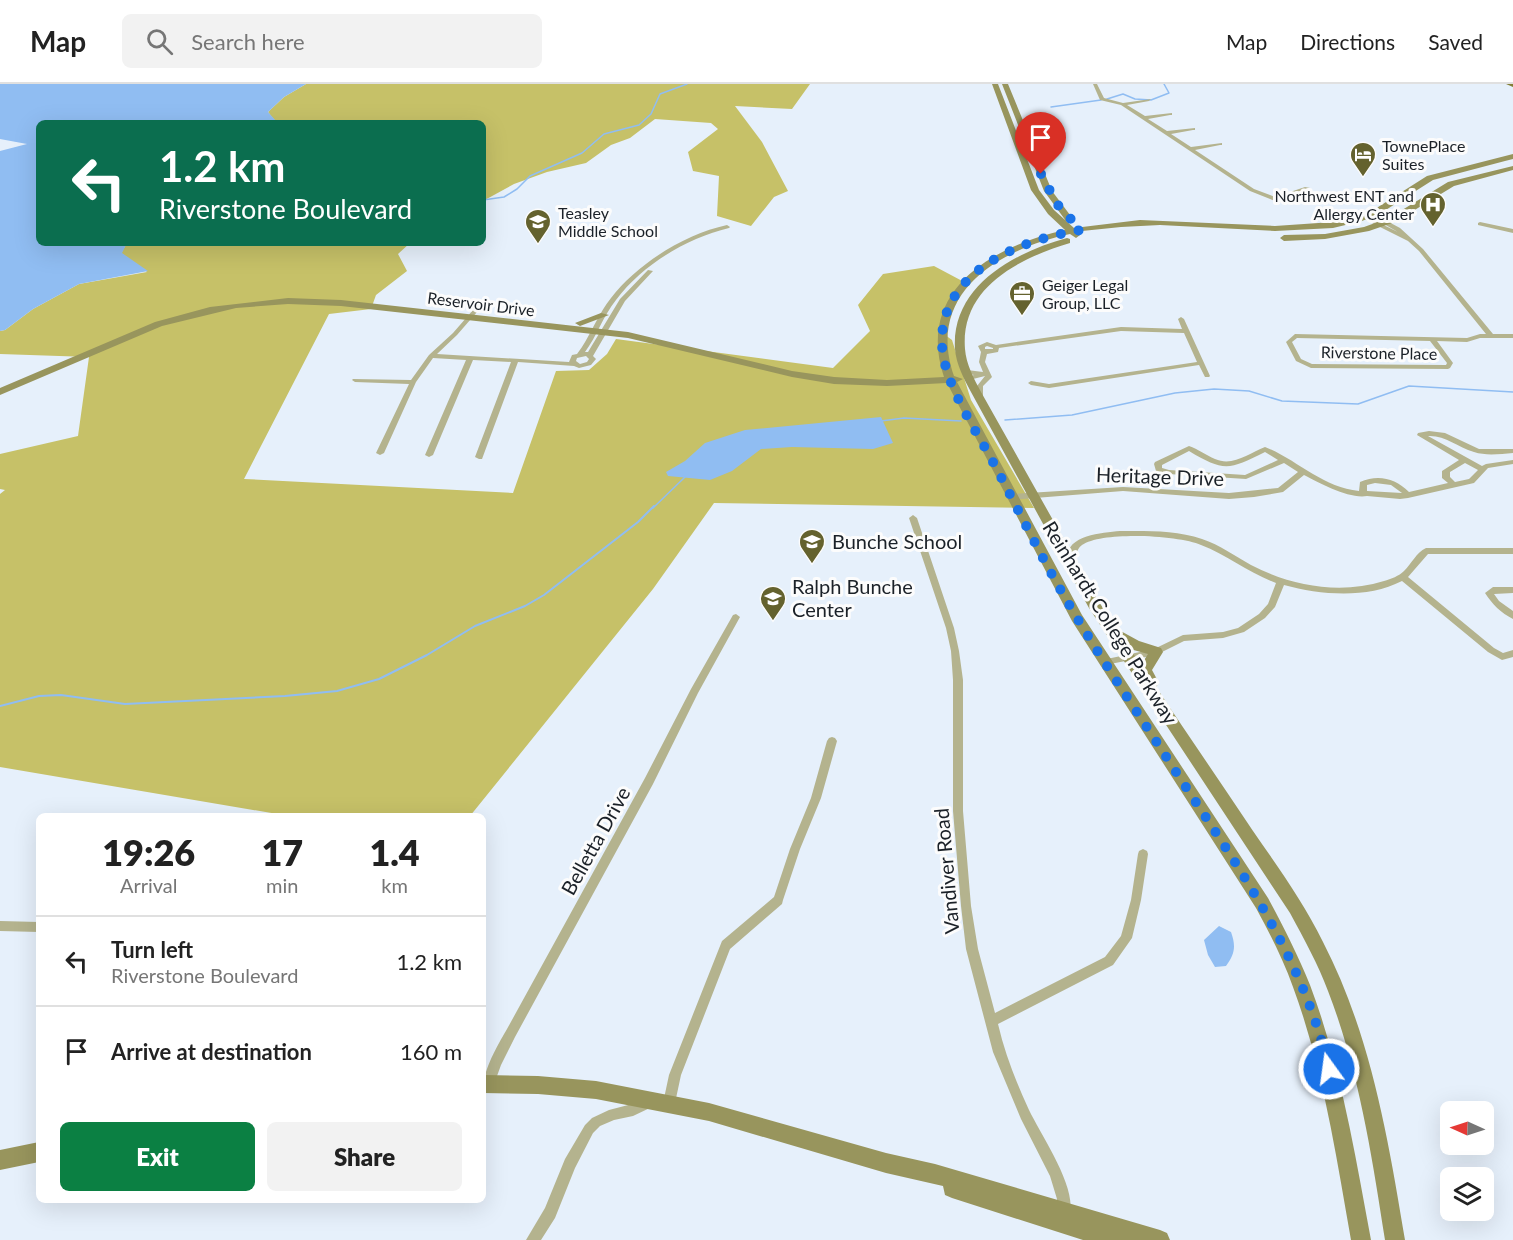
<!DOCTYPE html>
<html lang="en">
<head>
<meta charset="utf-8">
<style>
	body { margin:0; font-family:Lato,sans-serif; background:#f2f2f2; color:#222; height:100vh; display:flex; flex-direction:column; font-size:22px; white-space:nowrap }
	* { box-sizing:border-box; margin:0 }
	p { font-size:20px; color:#767676 }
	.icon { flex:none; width:33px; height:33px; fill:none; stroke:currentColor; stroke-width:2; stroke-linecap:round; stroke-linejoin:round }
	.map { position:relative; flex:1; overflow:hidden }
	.side { position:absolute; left:36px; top:729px; width:450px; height:390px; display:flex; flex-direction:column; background:#fff; border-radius:9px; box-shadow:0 6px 24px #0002 }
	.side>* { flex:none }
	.hud { position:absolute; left:36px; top:36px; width:450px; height:126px; border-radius:9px; box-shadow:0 6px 24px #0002; background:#0b6e4f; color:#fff; overflow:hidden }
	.needle { width:39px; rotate:273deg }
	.controls { position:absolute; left:1440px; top:1017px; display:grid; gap:12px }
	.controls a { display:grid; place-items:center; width:54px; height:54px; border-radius:9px; background:#fff; box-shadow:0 6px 24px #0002; font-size:30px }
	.pin { position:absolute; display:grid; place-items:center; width:51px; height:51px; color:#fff; margin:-62px -26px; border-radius:50% 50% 50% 0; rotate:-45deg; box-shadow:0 0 6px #0007 }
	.pin .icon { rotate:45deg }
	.me { position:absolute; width:66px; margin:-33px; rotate:346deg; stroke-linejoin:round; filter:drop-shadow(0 0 4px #0008) }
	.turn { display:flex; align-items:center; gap:21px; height:126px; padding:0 24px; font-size:27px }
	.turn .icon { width:78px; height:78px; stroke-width:2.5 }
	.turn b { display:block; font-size:42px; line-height:51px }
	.eta { display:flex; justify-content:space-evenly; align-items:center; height:102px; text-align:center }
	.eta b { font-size:36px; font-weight:800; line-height:42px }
	.action { display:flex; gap:12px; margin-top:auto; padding:12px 24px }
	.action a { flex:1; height:69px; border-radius:9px; background:#0b8043; color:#fff; font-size:24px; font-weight:800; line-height:69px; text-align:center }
	.action a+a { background:#f2f2f2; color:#222 }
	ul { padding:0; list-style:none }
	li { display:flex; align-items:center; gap:18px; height:90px; padding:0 24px; border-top:2px solid #e0e0e0 }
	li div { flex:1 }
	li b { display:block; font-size:22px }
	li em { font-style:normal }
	header { display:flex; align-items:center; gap:36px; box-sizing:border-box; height:84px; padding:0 30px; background:#fff; border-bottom:2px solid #e0e0e0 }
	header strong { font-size:28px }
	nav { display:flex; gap:33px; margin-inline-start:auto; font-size:21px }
	.search { width:420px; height:54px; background:#f2f2f2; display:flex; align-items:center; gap:15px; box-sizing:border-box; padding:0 21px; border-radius:9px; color:#767676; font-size:22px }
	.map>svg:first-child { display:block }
	.green { fill:#c6c168 }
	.water { fill:#90bdf2 }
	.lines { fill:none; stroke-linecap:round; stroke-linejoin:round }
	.stream-far1 { stroke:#90bdf2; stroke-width:1.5 }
	.stream { stroke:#90bdf2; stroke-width:2 }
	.street { fill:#b4b38e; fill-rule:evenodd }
	.secondary { fill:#98955d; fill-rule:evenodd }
	.primary { fill:#837f36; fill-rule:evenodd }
	.route { stroke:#1a73e8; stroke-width:10; stroke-dasharray:0 18 }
	.labels { text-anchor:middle; stroke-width:6; stroke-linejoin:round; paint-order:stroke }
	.far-poi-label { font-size:16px; fill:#1b2128; stroke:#fcfcfc; text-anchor:start }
	.far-street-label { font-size:16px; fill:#1b2128; stroke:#fcfcfc }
	.street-label { font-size:20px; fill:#1b2128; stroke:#fcfcfc }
	.poi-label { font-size:20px; fill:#1b2128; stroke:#fcfcfc; text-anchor:start }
</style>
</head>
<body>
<header>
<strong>Map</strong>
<div class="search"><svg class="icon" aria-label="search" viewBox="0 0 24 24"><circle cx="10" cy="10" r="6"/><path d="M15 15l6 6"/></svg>Search here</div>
<nav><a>Map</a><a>Directions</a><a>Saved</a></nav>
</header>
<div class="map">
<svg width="1513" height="1156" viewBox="0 0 1513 1156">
	<rect width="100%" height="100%" fill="#e6f0fb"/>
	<!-- green -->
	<path class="green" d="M306,0H810L792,25L735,22L762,58L788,107L774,113L751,142L717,132L719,92L693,87L688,68L718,45L711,39L655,35L630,54L611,61L586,79L547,88L514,100L483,117V39H271L275,37L268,28L284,13Z
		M127,159H410L398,170L407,187L376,211L371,225L329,230L244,395L513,409L556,287L589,286L607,270L616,255L833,284L870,247L858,221L883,190L934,182L966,199L941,248L952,256L971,316L1034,424L714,419L653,505L470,732H289L0,683V410L5,406L0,405V370L78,352L89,273L0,270V247L5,246L33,225L79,200L147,188L121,169Z"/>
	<!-- water -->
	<path class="water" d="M0,0H306L284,13L268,28L276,37L271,39H39V159H127L122,169L148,187L79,200L33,225L5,246L0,247V67L27,60L0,55Z
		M881,333L893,359L873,365L792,363L761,365L732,387L710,396L668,392L666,388L685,377L705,359L745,346Z
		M1219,842L1231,848C1236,862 1235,870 1226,882L1215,883L1208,871L1204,856Z"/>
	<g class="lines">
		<!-- stream-far1 -->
		<path class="stream-far1" d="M1107,15L1123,10L1135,15L1151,16L1169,9L1164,0
			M1051,23L1101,16
			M483,116L504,113L517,105L530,92L582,69L604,50L639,41L651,30L660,10L687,0
			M1005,336L1072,331L1175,309L1214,305L1249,307L1282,317L1358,320L1409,302L1513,308
			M881,337L904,334L961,337
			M653,424L685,393"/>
		<!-- stream -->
		<path class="stream" d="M0,622L39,612L61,611L125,620L285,612L337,607L379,595L427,571L475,542L525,522L544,511L638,438L654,422"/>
		<!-- street -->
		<path class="street" d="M1093,0H1097L1104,14L1123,19L1151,15L1149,17L1127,21L1145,32L1172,29V31H1170L1148,35L1167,47L1195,44V46H1193L1171,50L1191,63L1222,59V61H1220L1195,66L1254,105L1275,113L1305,103L1310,104L1275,117L1250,107L1121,21L1100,16Z
			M1370,128L1400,144L1423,165L1493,250H1513V254H1480L1467,258L1437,257L1453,279L1450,284L1448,285L1311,284L1296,277L1286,258L1295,250L1467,254L1480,250H1486L1419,167L1408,157L1360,133L1365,132L1398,148L1368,131L1367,130ZM1297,254L1430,257L1447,279L1446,281L1312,280L1301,275L1292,258Z
			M1480,138L1513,145V149L1478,141V139Z
			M727,141L730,143L729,144C687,154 642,181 616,216C603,232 597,252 585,268H588L620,215L648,186L653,187L625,217L593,272L596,275L591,281L579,284L574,282L518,278L482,375H479L475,373L511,278L473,276L433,371L429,373L425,371L466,276L433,274L416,298L384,369L380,371L376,369L409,300L355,298L352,296L353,295L411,296L429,271L453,249L473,226H477V228L457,251L437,270L569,278L572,271L577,270L582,263C592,247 599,229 611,214C637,180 685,150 727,141ZM586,272L589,275L587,278L580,280L576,277L577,274Z
			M1181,233L1184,235L1210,292L1209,293H1205L1199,281L1049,304L1031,301L1028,299L1031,297L1049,300L1197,278L1184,249L1121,247L999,264L998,268L987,270L985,278L992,293L983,302V318L981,319L978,317L977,302L985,292L969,296L966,294L967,293L974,291L965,289L964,288L967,286L983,288L979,278L981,268L978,262L987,258L996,261L1121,243L1182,245L1178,235ZM987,262L993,264V265H985V263Z
			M1429,347L1445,349L1479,365H1513V369C1500,370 1486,372 1474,368C1457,363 1445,351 1428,352L1482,382L1486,380L1513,376V380L1488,384L1474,399L1408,414L1400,415L1367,412C1349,415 1321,400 1304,391L1283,408L1254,413L1229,415L1123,407L1010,416L1006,413L1010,410L1123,403L1229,409L1278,404L1298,388L1284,379L1246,395L1168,390L1156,387L1154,380L1155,378L1189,362C1198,365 1206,371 1215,375C1233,383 1249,369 1265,363C1296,375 1323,404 1359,407L1360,398C1378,390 1395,394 1409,408L1448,399L1442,394V387L1459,376L1417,351L1418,349ZM1189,367C1224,388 1229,386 1265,368L1278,376L1245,391L1169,386L1162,384V381ZM1465,379L1478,386L1469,395L1455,398L1450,393V388ZM1375,399L1391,401L1402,409L1367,407V401Z
			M913,431L917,434L954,544L959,567L963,596V727L971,822L978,865L995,929L1105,873L1121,852L1131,816L1138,770L1139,767L1143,765L1147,767L1148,770L1141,816L1132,854L1113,881L998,940C1005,970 1016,998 1029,1026C1041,1051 1079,1106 1069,1132L1064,1134L1059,1132L1057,1127V1115L1050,1092L1021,1035L993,968L966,865L961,822L953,727V596L951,567L946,544L909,434Z
			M1120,447C1147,447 1176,446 1202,455C1220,461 1235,472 1251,481C1291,502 1340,511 1384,497C1391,495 1399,492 1404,487C1412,479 1416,469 1426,464H1513V470H1428L1408,493L1494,564L1503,569L1513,566V573L1502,576L1488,568L1402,497C1367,515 1321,511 1284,501L1275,523L1265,534L1244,548L1223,554L1184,557L1156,571L1105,581L1102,580L1100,578L1102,576L1154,565L1183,551L1223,548L1238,544L1259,530L1268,520L1276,499C1249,489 1227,471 1201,461C1179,451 1102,447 1082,461C1075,466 1076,475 1074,482H1068C1060,451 1100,449 1120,447Z
			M1493,503H1513V509L1494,510L1499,517L1513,527V535C1501,529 1492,520 1485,509Z
			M736,530L740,533L698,609L653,700L515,953L501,981L493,1003L489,1005L485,1003C480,991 500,957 507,945L645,694L691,605L733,531Z
			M832,653L835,654L837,657L821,714L800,765L783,816L782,820L730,865L681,991L675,1019L673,1023L669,1025L665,1023L663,1019L669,991L722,857L774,813L790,765L811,714L827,657L829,654Z
			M0,837L39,838V848L0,847Z
			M650,1012L654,1014L656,1018L654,1022L633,1032L614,1036L600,1042L593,1049L575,1084L555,1134L541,1156H526L545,1124L565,1075L585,1041L592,1034L609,1026L632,1020Z"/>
		<!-- secondary -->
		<path class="secondary" d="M992,0H998L1039,106L1054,126L1074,144L1140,136L1275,142L1333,138L1375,125L1427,92L1513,70V75L1505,77L1433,96L1381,129L1362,137L1333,144L1275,147L1160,141L1121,143L1082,147L1078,148L1080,151L1076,154L1070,150C999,165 925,209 954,292L963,295L957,298L1082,531L1268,814C1283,842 1298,871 1310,901C1341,983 1355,1070 1371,1156H1351C1336,1071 1323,984 1293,903C1283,875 1270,850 1256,824L1072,537L947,299L887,302L834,300L792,293L628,254L341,222L288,220L236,224L162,242L0,311V304L155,238L210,223L288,214L341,216L628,248L792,287L834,293L887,296L944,293C915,206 993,162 1065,146L1048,130L1031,106Z
			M1002,0H1008L1052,107L1073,135L1072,137H1066L1044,107Z
			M1513,82V86L1454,102L1395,138L1369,147L1325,155L1284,157L1280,154L1284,151L1325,150L1364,143L1389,134L1448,98Z
			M1067,154L1070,155V159C1020,174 960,203 965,265C966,280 974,295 981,308L1099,518L1117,545L1139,557L1161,564L1163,568L1152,586L1159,599L1156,603C1188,651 1221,699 1253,747C1278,783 1304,819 1323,858C1371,951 1388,1054 1405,1156H1385C1372,1072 1359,987 1328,907C1318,880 1304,855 1290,829L1089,524L971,308C964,295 956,280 955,265C951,202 1015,168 1067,154ZM1130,565L1148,570L1141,581Z
			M601,229L609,231L580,242L575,239Z
			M483,991L538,992L596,997L709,1019L886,1069L935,1080L1160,1146L1167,1149L1170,1156H1083L952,1114L945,1111L943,1102L886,1089L709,1037L596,1015L538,1010L483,1009Z
			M39,1058V1078L0,1086V1066Z"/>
		<!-- primary -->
		<path class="primary" d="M1506,0H1513V3Z"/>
	</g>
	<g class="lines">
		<!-- route -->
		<path class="route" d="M1041,90L1057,120L1081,146C1024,155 944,185 942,254C940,295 975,344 994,380C1016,421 1036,463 1059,503C1091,560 1128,614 1163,668C1229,771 1301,864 1329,985"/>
	</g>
	<!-- icons -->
	<defs>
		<symbol id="hotel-pin" viewBox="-11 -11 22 30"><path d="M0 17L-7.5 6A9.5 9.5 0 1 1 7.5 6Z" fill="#64622e" stroke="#fcfcfc"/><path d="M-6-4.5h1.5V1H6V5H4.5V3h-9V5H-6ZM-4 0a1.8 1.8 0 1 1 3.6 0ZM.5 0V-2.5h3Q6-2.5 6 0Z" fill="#fff"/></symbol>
		<symbol id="hospital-pin" viewBox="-11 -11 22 30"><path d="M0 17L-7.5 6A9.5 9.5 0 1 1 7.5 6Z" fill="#64622e" stroke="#fcfcfc"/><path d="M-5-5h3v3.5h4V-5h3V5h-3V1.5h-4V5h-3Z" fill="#fff"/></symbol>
		<symbol id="school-pin" viewBox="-11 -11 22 30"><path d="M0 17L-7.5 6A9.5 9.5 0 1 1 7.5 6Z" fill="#64622e" stroke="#fcfcfc"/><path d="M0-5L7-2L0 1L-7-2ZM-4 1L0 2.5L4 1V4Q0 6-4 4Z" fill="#fff"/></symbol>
		<symbol id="office-pin" viewBox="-11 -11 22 30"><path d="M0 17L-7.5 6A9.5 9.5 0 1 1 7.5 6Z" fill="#64622e" stroke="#fcfcfc"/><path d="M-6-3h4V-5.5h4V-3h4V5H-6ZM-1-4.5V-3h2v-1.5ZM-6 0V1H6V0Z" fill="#fff"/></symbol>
	</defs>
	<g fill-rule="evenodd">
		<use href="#hotel-pin" x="1348" y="56" width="30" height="40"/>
		<use href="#hospital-pin" x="1418" y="106" width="30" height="40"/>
		<use href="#school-pin" x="523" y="123" width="30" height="40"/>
		<use href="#office-pin" x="1007" y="195" width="30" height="40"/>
		<use href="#school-pin" x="797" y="443" width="30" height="40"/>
		<use href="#school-pin" x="758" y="500" width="30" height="40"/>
	</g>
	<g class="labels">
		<!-- far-poi labels -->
		<g class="far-poi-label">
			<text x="1382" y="68">TownePlace<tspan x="1382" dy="18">Suites</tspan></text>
			<text x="1414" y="118" text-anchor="end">Northwest ENT and<tspan x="1414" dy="18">Allergy Center</tspan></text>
			<text x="558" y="135">Teasley<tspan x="558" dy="18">Middle School</tspan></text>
			<text x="1042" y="207">Geiger Legal<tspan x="1042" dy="18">Group, LLC</tspan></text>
		</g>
		<!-- far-street labels -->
		<g class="far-street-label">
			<text transform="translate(481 220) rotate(7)" y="6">Reservoir Drive</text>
			<text transform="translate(1379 269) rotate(1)" y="6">Riverstone Place</text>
		</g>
		<!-- street labels -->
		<g class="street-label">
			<text transform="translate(1160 393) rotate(2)" y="7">Heritage Drive</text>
			<text transform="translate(1110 539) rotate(58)" y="7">Reinhardt College Parkway</text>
			<text transform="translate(596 757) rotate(-61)" y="7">Belletta Drive</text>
			<text transform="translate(947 787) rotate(-95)" y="7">Vandiver Road</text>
		</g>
		<!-- poi labels -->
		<g class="poi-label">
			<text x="832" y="465">Bunche School</text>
			<text x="792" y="510">Ralph Bunche<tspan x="792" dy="23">Center</tspan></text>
		</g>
	</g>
</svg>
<div class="controls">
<a><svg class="needle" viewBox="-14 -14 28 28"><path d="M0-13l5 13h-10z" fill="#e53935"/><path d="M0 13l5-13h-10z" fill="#767676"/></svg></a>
<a><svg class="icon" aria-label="layers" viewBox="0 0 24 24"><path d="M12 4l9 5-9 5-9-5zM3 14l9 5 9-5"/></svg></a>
</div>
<div class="pin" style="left:1041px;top:90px;background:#d93025"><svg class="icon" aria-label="arrive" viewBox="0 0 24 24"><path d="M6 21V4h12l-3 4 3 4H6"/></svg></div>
<svg class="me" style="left:1329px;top:985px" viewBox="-20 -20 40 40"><circle r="17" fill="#1a73e8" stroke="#fff" stroke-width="3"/><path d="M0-11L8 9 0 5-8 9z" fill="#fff"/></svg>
<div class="hud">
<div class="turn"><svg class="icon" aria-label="left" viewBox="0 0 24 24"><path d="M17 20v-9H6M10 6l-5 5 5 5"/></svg><div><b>1.2 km</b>Riverstone Boulevard</div></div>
</div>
<section class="side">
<div class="eta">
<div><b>19:26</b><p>Arrival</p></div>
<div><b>17</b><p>min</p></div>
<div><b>1.4</b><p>km</p></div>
</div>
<ul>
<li><svg class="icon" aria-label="left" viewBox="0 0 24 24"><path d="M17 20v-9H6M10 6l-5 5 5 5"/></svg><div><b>Turn left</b><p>Riverstone Boulevard</p></div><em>1.2 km</em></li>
<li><svg class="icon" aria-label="arrive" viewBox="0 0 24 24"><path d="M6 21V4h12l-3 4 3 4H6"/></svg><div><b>Arrive at destination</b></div><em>160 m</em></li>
</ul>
<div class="action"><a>Exit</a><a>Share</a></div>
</section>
</div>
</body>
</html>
